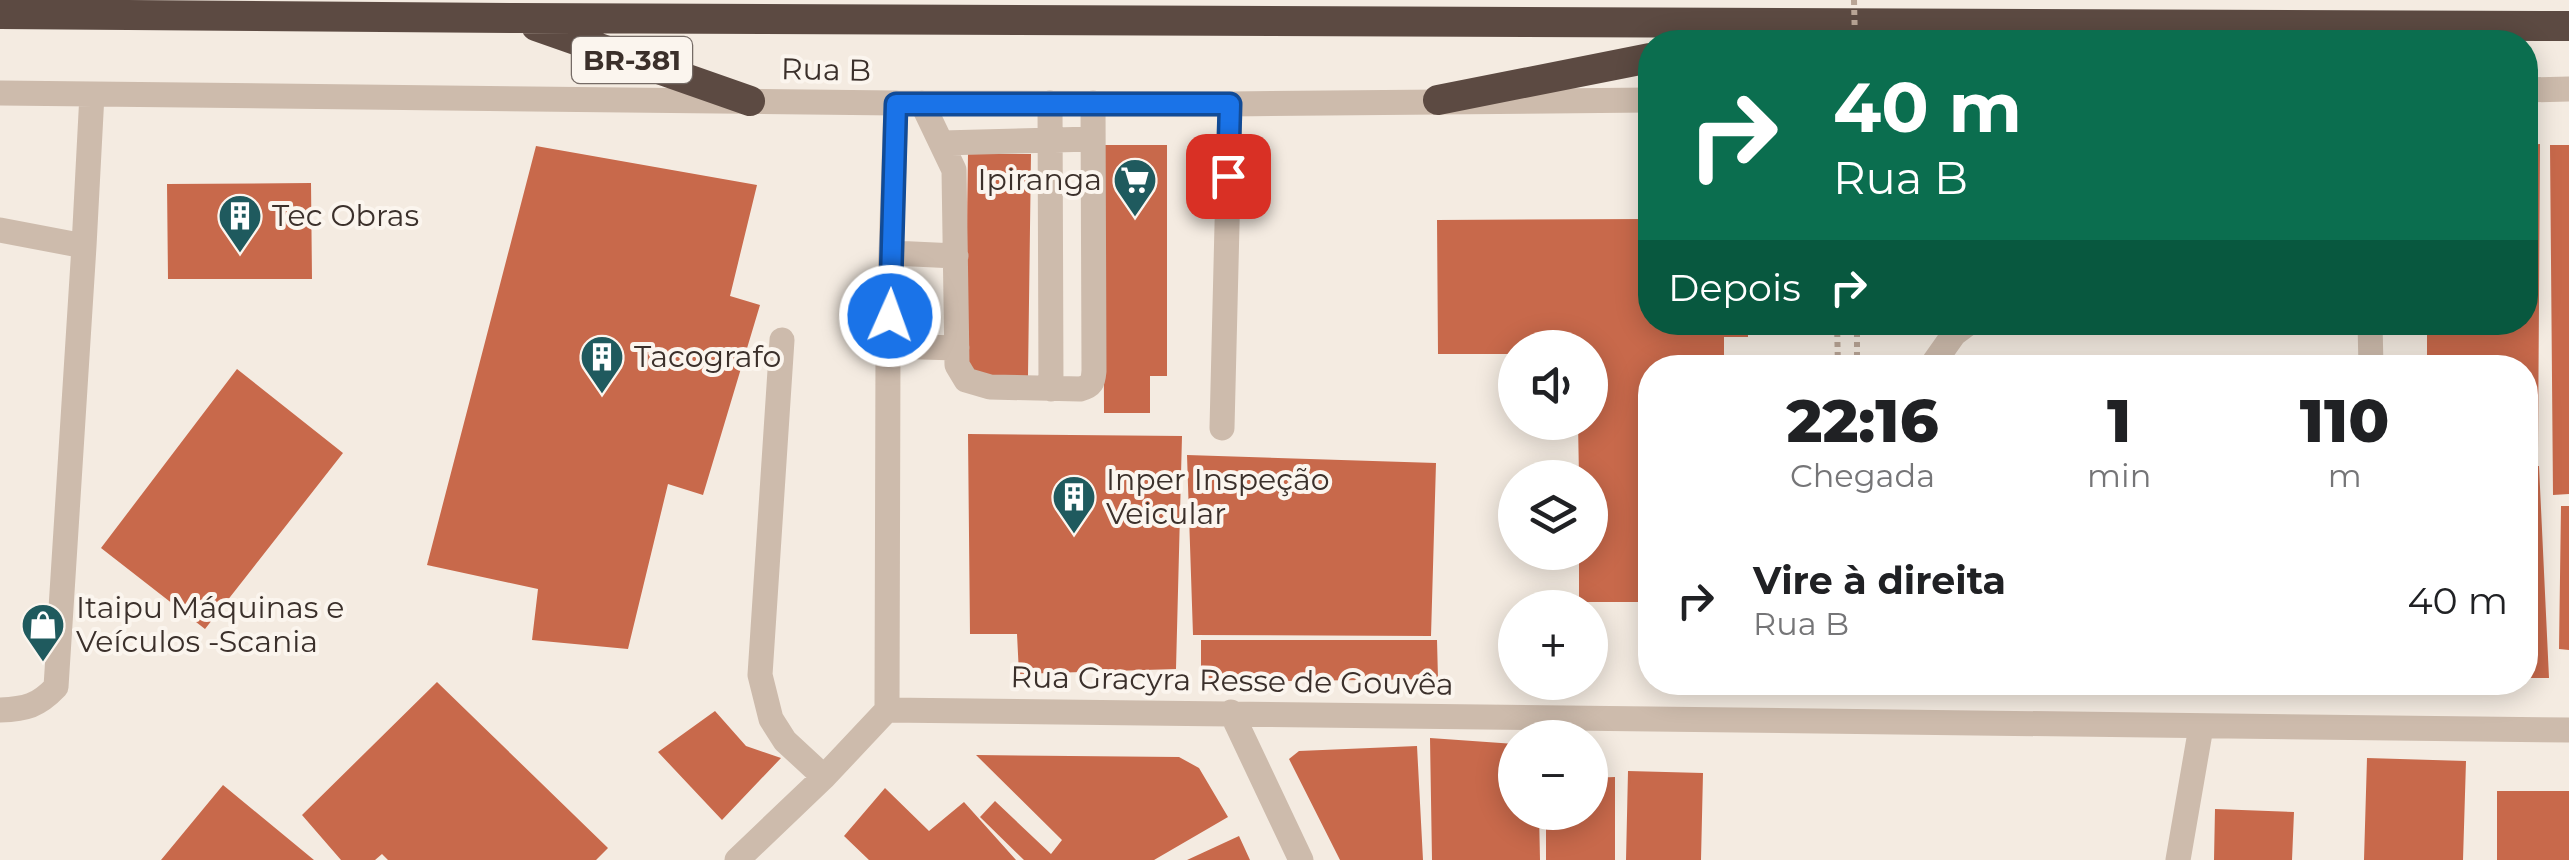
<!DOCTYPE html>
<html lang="pt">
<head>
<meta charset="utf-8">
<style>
	body { margin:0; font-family:Montserrat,sans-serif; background:#f6f6f6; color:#202124; height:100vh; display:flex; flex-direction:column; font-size:38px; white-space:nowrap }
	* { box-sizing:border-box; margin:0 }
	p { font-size:32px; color:#757577 }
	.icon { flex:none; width:55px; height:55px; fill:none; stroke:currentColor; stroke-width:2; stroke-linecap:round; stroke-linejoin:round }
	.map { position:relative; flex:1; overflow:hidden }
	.panel { position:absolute; left:1638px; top:355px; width:900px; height:340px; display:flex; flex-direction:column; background:#fff; border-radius:40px; box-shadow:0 5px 25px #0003 }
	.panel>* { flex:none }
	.guide { position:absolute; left:1638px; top:30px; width:900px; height:305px; border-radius:40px; box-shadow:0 5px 25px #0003; background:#0b6e4f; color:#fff; overflow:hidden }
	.fabs { position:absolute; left:1498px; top:330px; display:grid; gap:20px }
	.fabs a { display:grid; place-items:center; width:110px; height:110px; border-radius:50%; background:#fff; box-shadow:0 5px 25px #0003; font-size:50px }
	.pin { position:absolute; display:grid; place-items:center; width:85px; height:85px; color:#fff; margin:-42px; border-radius:20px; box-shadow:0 5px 15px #0006 }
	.me { position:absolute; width:110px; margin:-55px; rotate:2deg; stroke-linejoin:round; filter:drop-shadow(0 0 8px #0008) }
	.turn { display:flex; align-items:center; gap:35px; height:210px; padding:0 30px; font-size:45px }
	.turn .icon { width:130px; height:130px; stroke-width:2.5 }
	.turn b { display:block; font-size:70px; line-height:85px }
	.then { display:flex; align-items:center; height:95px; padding:0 30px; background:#0003; gap:20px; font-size:38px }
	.eta { display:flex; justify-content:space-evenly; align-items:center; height:170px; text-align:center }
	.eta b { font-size:60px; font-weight:800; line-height:70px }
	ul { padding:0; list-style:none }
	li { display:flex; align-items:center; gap:30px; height:150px; padding:0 30px }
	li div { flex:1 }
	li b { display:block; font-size:38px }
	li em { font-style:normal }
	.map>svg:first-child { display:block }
	.building { fill:#c8694b }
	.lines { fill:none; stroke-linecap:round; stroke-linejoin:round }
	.path { stroke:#b9a596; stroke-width:6; stroke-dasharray:5 5; stroke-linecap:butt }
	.minor { stroke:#cdbbac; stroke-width:25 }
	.highway { stroke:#5c4a42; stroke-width:30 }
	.path-bridge { stroke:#b9a596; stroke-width:6; stroke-dasharray:5 5; stroke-linecap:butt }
	.route-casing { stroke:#114b97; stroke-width:25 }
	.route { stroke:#1a73e8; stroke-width:18 }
	.labels { text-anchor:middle; stroke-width:8; stroke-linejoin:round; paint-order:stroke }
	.shield { fill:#fbf5ee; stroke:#756b66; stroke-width:2.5 }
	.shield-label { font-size:28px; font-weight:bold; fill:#3b302b }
	.street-label { font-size:30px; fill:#3b302b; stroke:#fbf5ee }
	.poi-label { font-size:30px; fill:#3b302b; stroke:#fbf5ee; text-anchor:start }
</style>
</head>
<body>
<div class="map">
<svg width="2569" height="860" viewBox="0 0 2569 860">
	<rect width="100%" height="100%" fill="#f4ebe1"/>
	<!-- building -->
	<path class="building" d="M2540,144L2538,452L2525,451V368H2427V322H2525V145Z
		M1103,145H1167V376H1150V413H1104Z
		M2550,145H2569V494L2553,495Z
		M536,146L757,185L730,296L760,305L703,495L668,484L628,649L532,640L538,589L427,565Z
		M968,154H1031L1028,376L965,375Z
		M311,183L312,279H168L167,184Z
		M1650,219V322H1748V337H1724V368H1650V602H1579V552H1590V478H1579L1578,422H1590V348H1515V354H1438L1437,220Z
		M237,369L343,453L205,629L101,548Z
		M968,434L1182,436L1176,669L1019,674L1017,634H970Z
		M1187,455L1436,463L1431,636L1193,635Z
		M2525,466H2539L2549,678H2525Z
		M2561,506H2569V650L2559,649Z
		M1201,640H1437L1438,679L1201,682Z
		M437,682L608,848L596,860H388L382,854L375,860H341L302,815Z
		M715,711L746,746L781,758L722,820L658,752Z
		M1430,738L1515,744V812H1539L1540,860H1432Z
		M1417,746L1423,860H1340L1289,759L1299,751Z
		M976,755L1179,757L1199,768L1228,817L1154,860H1024L980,817L995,801L1051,854L1062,840Z
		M2367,758L2466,761L2463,860H2364Z
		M1628,771L1703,773L1701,860H1626Z
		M1615,777V860H1546V812H1590V778Z
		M223,785L314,860H161Z
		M885,788L929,831L964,802L1016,860H869L844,836Z
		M2497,791H2569V860H2497Z
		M2215,809L2294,812L2292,860H2214Z
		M1239,836L1250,860H1187Z"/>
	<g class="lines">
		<!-- path -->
		<path class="path" d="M1837,322L1838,368
			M1857,322V368"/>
		<!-- minor -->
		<path class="minor" d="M2525,90L2569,89
			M0,93L896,103L1230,104L1650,100
			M922,103L954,170L957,365L966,380L990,387L1080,389C1092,386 1093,382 1094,371L1093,103
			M1050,103L1051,389
			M942,143L1093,139
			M0,230L84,246L92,94
			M892,253L956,256
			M2370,322L2371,368
			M782,340L760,675L771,719L785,741L824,777
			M888,346L957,348
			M1930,368L1954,334L1970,322
			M1222,428L1230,104
			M0,710C26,709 38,706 56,687L84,246
			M887,710L888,346L896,103
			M1231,712L1301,860
			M737,860L824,777L887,710L2569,730
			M2178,860L2201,727"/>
		<!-- highway -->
		<path class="highway" d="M0,14L514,18L2569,26
			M536,26L750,101
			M1438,100L1650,58"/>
		<!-- path-bridge -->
		<path class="path-bridge" d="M1854,0L1855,42"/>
	</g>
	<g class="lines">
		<defs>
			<path id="route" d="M890,316L896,104H1230L1228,176"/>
		</defs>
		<!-- route casing -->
		<use href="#route" class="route-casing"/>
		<!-- route -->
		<use href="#route" class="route"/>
	</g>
	<!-- icons -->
	<defs>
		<symbol id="supermarket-pin" viewBox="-11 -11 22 30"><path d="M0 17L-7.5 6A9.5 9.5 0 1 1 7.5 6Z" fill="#1f5a5e" stroke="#fbf5ee"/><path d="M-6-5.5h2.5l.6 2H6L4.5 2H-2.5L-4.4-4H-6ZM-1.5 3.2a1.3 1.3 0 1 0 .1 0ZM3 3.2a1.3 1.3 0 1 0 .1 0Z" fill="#fff"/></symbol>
		<symbol id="building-pin" viewBox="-11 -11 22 30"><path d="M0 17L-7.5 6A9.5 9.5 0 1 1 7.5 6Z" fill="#1f5a5e" stroke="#fbf5ee"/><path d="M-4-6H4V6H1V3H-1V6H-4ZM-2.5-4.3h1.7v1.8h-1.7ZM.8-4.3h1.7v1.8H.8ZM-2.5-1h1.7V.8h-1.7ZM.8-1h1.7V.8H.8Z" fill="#fff"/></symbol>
		<symbol id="shop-pin" viewBox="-11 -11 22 30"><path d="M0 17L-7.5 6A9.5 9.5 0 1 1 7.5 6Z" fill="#1f5a5e" stroke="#fbf5ee"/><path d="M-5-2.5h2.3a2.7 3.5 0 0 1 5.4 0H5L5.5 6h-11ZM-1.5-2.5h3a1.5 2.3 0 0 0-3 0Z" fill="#fff"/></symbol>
	</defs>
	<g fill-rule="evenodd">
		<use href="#supermarket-pin" x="1110" y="155" width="50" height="68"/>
		<use href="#building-pin" x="215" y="191" width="50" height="68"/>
		<use href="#building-pin" x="577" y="332" width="50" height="68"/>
		<use href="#building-pin" x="1049" y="472" width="50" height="68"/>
		<use href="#shop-pin" x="18" y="600" width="50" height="68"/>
	</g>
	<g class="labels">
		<!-- shield labels -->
		<rect class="shield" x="572" y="37" width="120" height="46" rx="8"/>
		<g class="shield-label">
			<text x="632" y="70">BR-381</text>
		</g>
		<!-- street labels -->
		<g class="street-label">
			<text transform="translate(826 70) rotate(1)" y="10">Rua B</text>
			<text transform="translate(1232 681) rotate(1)" y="10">Rua Gracyra Resse de Gouvêa</text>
		</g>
		<!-- poi labels -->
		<g class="poi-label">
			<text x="1102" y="190" text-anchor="end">Ipiranga</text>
			<text x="272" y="226">Tec Obras</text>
			<text x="634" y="367">Tacografo</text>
			<text x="1106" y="490">Inper Inspeção<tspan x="1106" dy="34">Veicular</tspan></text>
			<text x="76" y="618">Itaipu Máquinas e<tspan x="76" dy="34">Veículos -Scania</tspan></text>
		</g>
	</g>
</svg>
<div class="fabs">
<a><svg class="icon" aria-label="sound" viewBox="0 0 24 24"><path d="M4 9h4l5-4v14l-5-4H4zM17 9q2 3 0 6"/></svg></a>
<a><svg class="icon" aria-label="layers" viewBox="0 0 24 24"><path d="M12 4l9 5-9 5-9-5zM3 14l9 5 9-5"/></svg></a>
<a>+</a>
<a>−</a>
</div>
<div class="pin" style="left:1228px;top:176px;background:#d93025"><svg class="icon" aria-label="arrive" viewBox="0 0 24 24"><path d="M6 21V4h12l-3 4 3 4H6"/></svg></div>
<svg class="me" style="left:890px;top:316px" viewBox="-20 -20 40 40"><circle r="17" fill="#1a73e8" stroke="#fff" stroke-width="3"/><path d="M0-11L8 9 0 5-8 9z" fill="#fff"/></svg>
<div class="guide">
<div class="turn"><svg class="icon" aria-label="right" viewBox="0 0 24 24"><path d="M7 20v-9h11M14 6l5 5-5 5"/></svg><div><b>40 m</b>Rua B</div></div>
<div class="then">Depois<svg class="icon" aria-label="right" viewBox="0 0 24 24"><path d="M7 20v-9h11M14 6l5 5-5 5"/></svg></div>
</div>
<section class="panel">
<div class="eta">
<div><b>22:16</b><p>Chegada</p></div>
<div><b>1</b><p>min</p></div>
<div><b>110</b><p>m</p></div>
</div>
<ul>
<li><svg class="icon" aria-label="right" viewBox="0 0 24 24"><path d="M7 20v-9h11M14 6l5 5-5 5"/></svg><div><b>Vire à direita</b><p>Rua B</p></div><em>40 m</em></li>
</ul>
</section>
</div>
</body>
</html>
